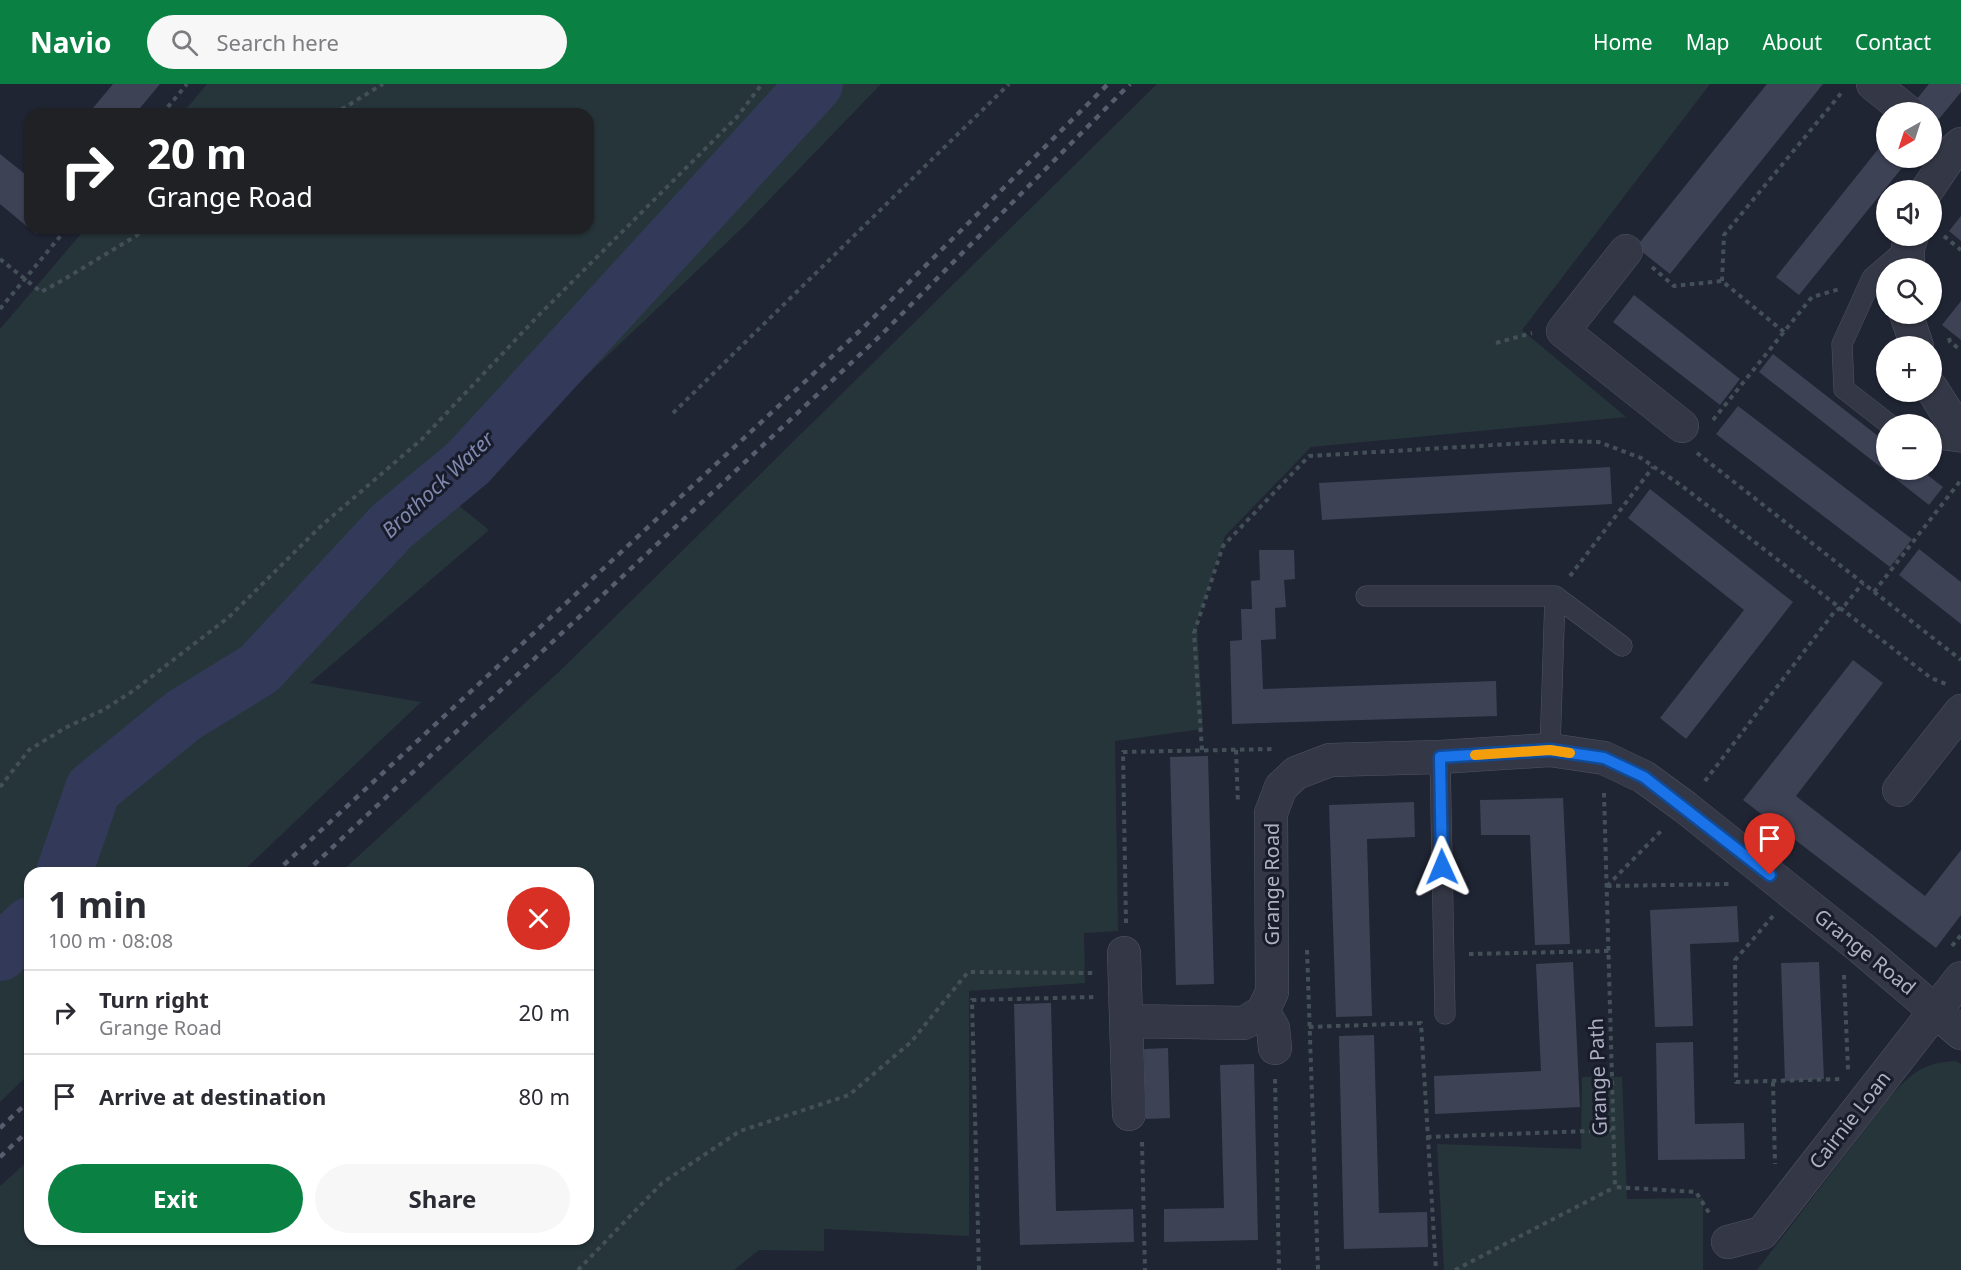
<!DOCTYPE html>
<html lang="en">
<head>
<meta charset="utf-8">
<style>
	body { margin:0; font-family:"Noto Sans",sans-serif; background:#f7f7f7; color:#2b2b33; height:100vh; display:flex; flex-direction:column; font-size:22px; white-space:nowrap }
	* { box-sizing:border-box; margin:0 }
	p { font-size:20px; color:#7c7c81 }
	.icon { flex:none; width:33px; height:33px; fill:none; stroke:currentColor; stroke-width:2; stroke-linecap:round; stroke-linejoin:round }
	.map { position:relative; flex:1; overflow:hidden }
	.sheet { position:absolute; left:24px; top:783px; width:570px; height:378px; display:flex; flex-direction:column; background:#fff; border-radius:18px; box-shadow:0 2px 4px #0004 }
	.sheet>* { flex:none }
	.guide { position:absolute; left:24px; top:24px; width:570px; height:126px; border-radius:18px; box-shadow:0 2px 4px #0004; background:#202124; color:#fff; overflow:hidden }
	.needle { width:39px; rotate:219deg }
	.tools { position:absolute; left:1876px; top:18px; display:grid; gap:12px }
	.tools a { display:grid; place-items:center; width:66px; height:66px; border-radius:50%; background:#fff; box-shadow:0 2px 4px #0004; font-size:30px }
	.pin { position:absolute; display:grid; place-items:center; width:51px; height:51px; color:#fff; margin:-62px -26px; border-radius:50% 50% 50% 0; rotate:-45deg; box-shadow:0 0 6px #0007 }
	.pin .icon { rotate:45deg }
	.me { position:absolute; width:66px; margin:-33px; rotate:359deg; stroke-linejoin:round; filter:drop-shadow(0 0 4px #0008) }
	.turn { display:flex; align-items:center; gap:21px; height:126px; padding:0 24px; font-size:27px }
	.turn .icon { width:78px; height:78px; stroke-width:2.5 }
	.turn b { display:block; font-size:42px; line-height:51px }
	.round { display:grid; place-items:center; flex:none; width:63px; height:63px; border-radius:32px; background:#f7f7f7 }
	.headline { display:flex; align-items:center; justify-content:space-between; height:102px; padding:0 24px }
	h1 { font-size:36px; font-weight:700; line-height:45px }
	.action { display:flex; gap:12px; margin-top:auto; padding:12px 24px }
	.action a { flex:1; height:69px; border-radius:36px; background:#0b8043; color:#fff; font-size:24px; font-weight:700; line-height:69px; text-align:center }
	.action a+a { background:#f7f7f7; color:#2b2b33 }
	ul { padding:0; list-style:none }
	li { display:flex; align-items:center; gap:18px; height:84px; padding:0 24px; border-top:2px solid #e1e1e2 }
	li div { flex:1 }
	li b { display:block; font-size:22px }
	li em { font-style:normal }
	header { display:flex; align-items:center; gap:36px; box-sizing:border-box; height:84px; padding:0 30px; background:#0b8043; color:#fff }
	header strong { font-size:28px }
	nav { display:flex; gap:33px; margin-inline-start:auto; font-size:21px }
	.search { width:420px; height:54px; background:#f7f7f7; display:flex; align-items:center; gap:15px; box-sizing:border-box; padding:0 21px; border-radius:33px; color:#7c7c81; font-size:22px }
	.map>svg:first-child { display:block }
	.green { fill:#26353a }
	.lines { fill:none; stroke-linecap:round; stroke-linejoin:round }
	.river { stroke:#333a59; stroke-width:56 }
	.building { fill:#3d4255 }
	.lane-casing { stroke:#515463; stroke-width:21 }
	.street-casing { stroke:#515463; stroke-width:34 }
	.path { stroke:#445057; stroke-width:4; stroke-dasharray:4.5 4.5; stroke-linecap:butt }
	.lane { stroke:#343745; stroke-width:20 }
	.street { stroke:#343745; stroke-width:33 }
	.rail { stroke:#585c6e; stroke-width:4.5; stroke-dasharray:6 6; stroke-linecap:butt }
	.route-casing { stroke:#114b97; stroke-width:15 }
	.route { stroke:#1a73e8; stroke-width:10 }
	.slow { stroke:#f59e0b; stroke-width:10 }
	.labels { text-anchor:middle; stroke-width:6; stroke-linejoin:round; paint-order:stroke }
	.street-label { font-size:20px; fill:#aeb1c2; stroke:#191c2a }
	.water-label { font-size:21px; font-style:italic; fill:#7f89ae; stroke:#191c2a }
</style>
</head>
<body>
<header>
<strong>Navio</strong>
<div class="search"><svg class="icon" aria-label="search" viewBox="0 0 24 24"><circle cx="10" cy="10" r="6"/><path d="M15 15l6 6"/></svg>Search here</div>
<nav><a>Home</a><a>Map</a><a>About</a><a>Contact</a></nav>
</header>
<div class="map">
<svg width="1961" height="1186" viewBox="0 0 1961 1186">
	<rect width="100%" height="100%" fill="#202534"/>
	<!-- green -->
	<path class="green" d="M207,0H881L742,144L527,348L452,416L489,446L310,599L421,618L241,789H30V989L0,1018V245L86,144H588V30H182Z
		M1157,0H1710L1522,246L1626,333L1311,363L1225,452L1197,539L1203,645L1115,657L1118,847L1084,849L1085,899L969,907V1152L824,1145V1167L759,1166L734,1186H0V1102L30,1075V1155H588V789H340L563,584Z
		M1955,977L1961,980V1186H1757L1889,1014C1911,990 1921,979 1955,977Z
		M1582,993H1622L1627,1115L1703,1114V1186H1444L1437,1060L1581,1065Z"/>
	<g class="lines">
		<!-- river -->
		<path class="river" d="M64,789L93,705L184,631L259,585L392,442L468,379L815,0
			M0,869L30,841"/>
	</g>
	<!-- building -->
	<path class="building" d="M113,0H160L135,30H88Z
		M1767,0H1823L1670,190L1636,163Z
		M1929,0H1961V8L1939,35L1916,16Z
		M1887,54V74H1910L1799,211L1776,193Z
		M0,70L30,94V144H41L36,150L0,120Z
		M1961,132V157L1949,147Z
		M1634,211L1740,295L1720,321L1613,238Z
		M1961,217V256L1942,241Z
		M1773,270L1887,359V386H1921L1943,403L1929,421L1759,288Z
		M1738,322L1912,455L1890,483L1716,350Z
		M1610,383L1612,420L1322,436L1319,399Z
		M1650,405L1793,518L1686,655L1660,634L1744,526L1628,434Z
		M1919,465L1961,498V540L1899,491Z
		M1259,466H1294L1295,495L1284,496L1286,523L1275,524L1276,555L1261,556L1263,605L1496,597L1497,632L1232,640L1230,557L1242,556L1241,525H1252L1251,497L1260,496Z
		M1853,576L1883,599L1796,712L1925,812L1961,766V831L1936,864L1743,716Z
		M1208,672L1214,900L1176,901L1170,673Z
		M1563,714L1570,860L1535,861L1530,751H1481L1480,716Z
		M1414,718L1415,753L1367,755L1372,932L1336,933L1329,721Z
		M1737,822L1739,858L1690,860L1693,942L1655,943L1650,826Z
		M1573,878L1580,1023L1435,1030L1434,992L1541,987L1536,880Z
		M1819,878L1824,995L1785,997L1781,879Z
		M1051,919L1056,1127L1133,1125L1134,1158L1020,1161L1014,920Z
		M1374,951L1379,1129L1427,1128L1428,1163L1344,1165L1339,952Z
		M1693,958L1695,1040L1744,1039L1745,1075L1658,1076L1656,959Z
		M1168,964L1170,1034L1146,1035L1144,965Z
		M1254,980L1258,1156L1164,1158V1125L1224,1124L1220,981Z"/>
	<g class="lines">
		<defs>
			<path id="lane" d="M1889,340L1844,305L1842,260L1872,194L1908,163
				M1932,354L1961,358
				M1366,512H1555L1550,666
				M1555,512L1622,562
				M1440,673L1445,930"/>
			<path id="street" d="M1873,0L1908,28
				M1927,106L1954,66L1961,60
				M1626,167L1563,247L1682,342
				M1908,184V163L1912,152
				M1906,230L1917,262
				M1932,305L1961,351
				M1899,706L1961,627
				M1124,869L1129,1030
				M1263,927L1273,944L1275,964
				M1126,937L1244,939L1263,927L1272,908L1271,729L1281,703L1296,689L1330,676L1440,673L1550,666L1604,674L1644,693L1685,723L1860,863L1961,949
				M1728,1158L1762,1149L1961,894"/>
		</defs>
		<!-- lane casing -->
		<use href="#lane" class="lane-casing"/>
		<!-- street casing -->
		<use href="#street" class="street-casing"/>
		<!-- path -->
		<path class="path" d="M162,30L187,0
			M334,30L383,0
			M1944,152L1961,166
			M0,175L41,208L63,196L149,144
			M1652,183L1674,202L1722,197L1784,248
			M1722,197L1724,151L1843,7
			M0,225L67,144
			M1949,254L1950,258L1961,266
			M1496,259L1532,249
			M673,329L1009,0
			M1713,336L1812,213L1840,205
			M1697,369L1961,576
			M1570,492L1653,383
			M1874,508L1961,396
			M1202,666L1194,549L1223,462L1309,372L1562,357L1599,358L1641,374L1682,402L1931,594L1946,600
			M1236,666L1238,720
			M1705,697L1835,527L1845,521L1863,499
			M0,703L29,666L65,644L103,626L133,607L229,533L321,442L422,355L538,232L737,33L762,0
			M1604,709L1615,1103L1696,1108L1711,1132
			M1607,802L1662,746
			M1607,802L1729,800
			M1773,832L1735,876L1736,998L1840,995
			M1126,839L1123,668L1275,665
			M1952,862L1961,851
			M1307,866L1318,1186
			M1469,870L1609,867
			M1844,891L1848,986
			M1309,943L1421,939L1436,1186
			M1275,995L1279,1186
			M1773,998L1775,1080
			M1427,1053L1615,1046
			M1142,1058L1145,1186
			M578,1186L662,1099L740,1047L849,1011L911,958L968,888L1094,889
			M979,1186L972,916L1095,913
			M1455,1186L1615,1103"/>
		<!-- lane -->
		<use href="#lane" class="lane"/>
		<!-- street -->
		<use href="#street" class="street"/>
		<!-- rail -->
		<path class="rail" d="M275,789L866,241L1108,0
			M305,789L881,251L1130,0
			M0,1044L30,1016
			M0,1073L30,1045"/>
	</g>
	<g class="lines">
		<defs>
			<path id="route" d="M1442,783L1440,673L1550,666L1604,674L1644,693L1770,791"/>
		</defs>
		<!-- route casing -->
		<use href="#route" class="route-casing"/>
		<!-- route -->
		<use href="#route" class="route"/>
		<!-- slow -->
		<path class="slow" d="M1475,671L1550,666L1570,669"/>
	</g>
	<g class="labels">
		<!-- street labels -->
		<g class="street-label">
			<text transform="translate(1272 800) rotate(-90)" y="7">Grange Road</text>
			<text transform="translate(1865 868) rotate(39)" y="7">Grange Road</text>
			<text transform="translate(1598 993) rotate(-92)" y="7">Grange Path</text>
			<text transform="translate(1850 1036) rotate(-52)" y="7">Cairnie Loan</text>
		</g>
		<!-- water labels -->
		<g class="water-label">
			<text transform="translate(438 401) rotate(-43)" y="7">Brothock Water</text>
		</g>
	</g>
</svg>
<div class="tools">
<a><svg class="needle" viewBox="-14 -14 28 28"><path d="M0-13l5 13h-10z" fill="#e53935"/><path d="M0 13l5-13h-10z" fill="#7c7c81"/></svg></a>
<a><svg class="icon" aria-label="sound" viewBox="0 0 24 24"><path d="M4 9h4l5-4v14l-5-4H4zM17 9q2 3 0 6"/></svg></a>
<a><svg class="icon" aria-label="search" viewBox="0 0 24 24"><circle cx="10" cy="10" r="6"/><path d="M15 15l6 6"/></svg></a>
<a>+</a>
<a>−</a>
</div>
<div class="pin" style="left:1770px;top:791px;background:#d93025"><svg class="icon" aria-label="arrive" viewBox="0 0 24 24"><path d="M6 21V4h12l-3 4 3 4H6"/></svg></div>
<svg class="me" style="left:1442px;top:783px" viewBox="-20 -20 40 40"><path d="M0-17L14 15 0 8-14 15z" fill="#1a73e8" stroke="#fff" stroke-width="4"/></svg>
<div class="guide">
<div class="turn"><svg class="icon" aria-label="right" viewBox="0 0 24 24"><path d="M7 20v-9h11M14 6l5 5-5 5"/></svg><div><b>20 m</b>Grange Road</div></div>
</div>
<section class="sheet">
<div class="headline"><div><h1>1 min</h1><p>100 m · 08:08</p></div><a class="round" style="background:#d93025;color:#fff"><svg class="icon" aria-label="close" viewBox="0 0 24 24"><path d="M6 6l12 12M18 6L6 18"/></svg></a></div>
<ul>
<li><svg class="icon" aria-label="right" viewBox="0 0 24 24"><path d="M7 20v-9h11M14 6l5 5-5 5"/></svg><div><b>Turn right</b><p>Grange Road</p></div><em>20 m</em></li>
<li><svg class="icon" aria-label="arrive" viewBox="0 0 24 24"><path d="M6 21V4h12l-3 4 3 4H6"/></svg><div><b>Arrive at destination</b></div><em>80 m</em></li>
</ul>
<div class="action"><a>Exit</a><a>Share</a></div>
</section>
</div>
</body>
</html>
